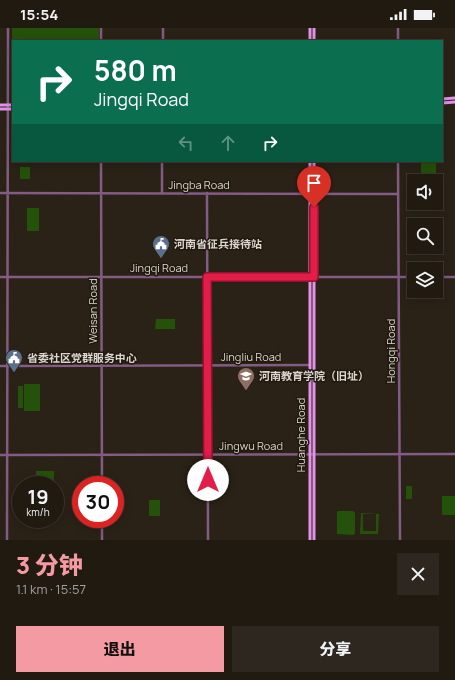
<!DOCTYPE html>
<html lang="zh">
<head>
<meta charset="utf-8">
<style>
	body { margin:0; font-family:Manrope,"Noto Sans SC",sans-serif; background:#2d271f; color:#f1f3f6; height:100vh; display:flex; flex-direction:column; font-size:15px; white-space:nowrap }
	* { box-sizing:border-box; margin:0 }
	p { font-size:13px; color:#a2a19f }
	.icon { flex:none; width:22px; height:22px; fill:none; stroke:currentColor; stroke-width:2; stroke-linecap:round; stroke-linejoin:round }
	.map { position:relative; height:512px; overflow:hidden }
	.details { display:flex; flex-direction:column; background:#201a11; flex:1 }
	.details>* { flex:none }
	.hud { position:absolute; left:12px; top:12px; width:431px; height:122px; border-radius:0px; box-shadow:0 2px 10px #0003,0 0 0 1px #3d3831; background:#0b6e4f; color:#fff; overflow:hidden }
	.tools { position:absolute; left:407px; top:146px; display:grid; gap:8px }
	.tools a { display:grid; place-items:center; width:36px; height:36px; border-radius:0px; background:#201a11; box-shadow:0 2px 10px #0003,0 0 0 1px #3d3831; font-size:20px }
	.speed { position:absolute; left:12px; top:448px; display:flex; gap:8px; font-size:20px; font-weight:700; text-align:center }
	.speed>* { display:grid; place-content:center; width:52px; height:52px; border-radius:50%; background:#201a11; box-shadow:0 2px 10px #0003,0 0 0 1px #3d3831; line-height:1 }
	.speed small { font-size:10px; font-weight:400 }
	.speed .limit { border:6px solid #d22; background:#fff; color:#111 }
	.pin { position:absolute; display:grid; place-items:center; width:34px; height:34px; color:#fff; margin:-41px -17px; border-radius:50% 50% 50% 0; rotate:-45deg; box-shadow:0 0 4px #0007 }
	.pin .icon { rotate:45deg }
	.me { position:absolute; width:44px; margin:-22px; rotate:0deg; stroke-linejoin:round; filter:drop-shadow(0 0 3px #0008) }
	.turn { display:flex; align-items:center; gap:14px; height:84px; padding:0 16px; font-size:18px }
	.turn .icon { width:52px; height:52px; stroke-width:2.5 }
	.turn b { display:block; font-size:28px; line-height:34px }
	.lanes { display:flex; align-items:center; height:38px; padding:0 16px; background:#0003; justify-content:center; gap:20px; direction:ltr }
	.lanes .off { opacity:.35 }
	.round { display:grid; place-items:center; flex:none; width:42px; height:42px; border-radius:0px; background:#2d271f }
	.headline { display:flex; align-items:center; justify-content:space-between; height:68px; padding:0 16px }
	h1 { font-size:24px; font-weight:800; line-height:30px; color:#f49aa2 }
	.button { display:flex; gap:8px; margin-top:auto; padding:8px 16px }
	.button a { flex:1; height:46px; border-radius:0px; background:#f49aa2; color:#111; font-size:16px; font-weight:800; line-height:46px; text-align:center }
	.button a+a { background:#2d271f; color:#f1f3f6 }
	.status { display:flex; justify-content:space-between; align-items:center; height:28px; padding:0 20px; background:#201a11; direction:ltr }
	.status svg { height:11px; fill:currentColor }
	.map>svg:first-child { display:block }
	.green { fill:#24520a; fill-rule:evenodd }
	.lines { fill:none; stroke-linecap:round; stroke-linejoin:round }
	.minor { stroke:#835b85; stroke-width:2.5 }
	.major { stroke:#e491e9; stroke-width:3 }
	.route-casing { stroke:#92132f; stroke-width:10 }
	.route { stroke:#e11d48; stroke-width:7 }
	.labels { text-anchor:middle; stroke-width:3; stroke-linejoin:round; paint-order:stroke }
	.street-label { font-size:11px; fill:#dbd6cf; stroke:#20190e }
	.poi-label { font-size:11px; font-weight:bold; fill:#dbd6cf; stroke:#20190e; text-anchor:start }
</style>
</head>
<body>
<div class="status"><b>15:54</b><svg viewBox="0 0 49 12"><path d="M0 12V9h3v3zM5 12V6h3v6zM10 12V3h3v9zM15 12V0h3v12zM26 1h20v11H26zM47 4h2v5h-2z"/></svg></div>
<div class="map">
<svg width="455" height="512" viewBox="0 0 455 512">
	<rect width="100%" height="100%" fill="#2a2217"/>
	<!-- green -->
	<path class="green" d="M12,0H99V13H13V74Z
		M421,133H436V153H421Z
		M20,139H30V151H20Z
		M27,180H39V203H27Z
		M156,291H175V301H155Z
		M24,356H40V383H24Z
		M18,358H23V380H18Z
		M36,443H54V457H36Z
		M406,458H412V471H406Z
		M442,468H455V487H442Z
		M149,472H160V488H149Z
		M338,483H353L355,485V505L354,507L337,506V484Z
		M361,485L379,486L378,506H360ZM363,486H376V503H363Z"/>
	<g class="lines">
		<!-- minor -->
		<path class="minor" d="M101,0V13
			M398,0V13
			M163,13V0
			M101,133L102,457
			M398,133L400,512
			M0,165L398,166
			M162,165V133
			M207,165L208,512
			M0,249H414
			M436,249H455
			M0,338L310,337
			M0,427L455,426
			M102,491V512
			M7,512L8,0"/>
		<!-- major -->
		<path class="major" d="M310,13V0
			M314,13V0
			M442,71L455,70
			M442,75L455,74
			M0,77H13
			M0,81H13
			M310,133V512
			M314,133V512"/>
	</g>
	<g class="lines">
		<defs>
			<path id="route" d="M208,452L207,249H314V179"/>
		</defs>
		<!-- route casing -->
		<use href="#route" class="route-casing"/>
		<!-- route -->
		<use href="#route" class="route"/>
	</g>
	<!-- icons -->
	<defs>
		<symbol id="civic-pin" viewBox="-11 -11 22 30"><path d="M0 17L-7.5 6A9.5 9.5 0 1 1 7.5 6Z" fill="#5c6f8a" stroke="#20190e"/><path d="M-.6-6.5H3V-4.5H.6V-3L4-1V1h2V6H-6V1h2V-1L-.6-3ZM-1.2 2.5V6h2.4V2.5Z" fill="#fff"/></symbol>
		<symbol id="university-pin" viewBox="-11 -11 22 30"><path d="M0 17L-7.5 6A9.5 9.5 0 1 1 7.5 6Z" fill="#8d6e63" stroke="#20190e"/><path d="M0-5L7-2L0 1L-7-2ZM-4 1L0 2.5L4 1V4Q0 6-4 4Z" fill="#fff"/></symbol>
	</defs>
	<g fill-rule="evenodd">
		<use href="#civic-pin" x="151" y="206" width="20" height="27"/>
		<use href="#civic-pin" x="4" y="320" width="20" height="27"/>
		<use href="#university-pin" x="236" y="338" width="20" height="27"/>
	</g>
	<g class="labels">
		<!-- street labels -->
		<g class="street-label">
			<text x="199" y="161">Jingba Road</text>
			<text x="159" y="244">Jingqi Road</text>
			<text transform="translate(93 283) rotate(-90)" y="4">Weisan Road</text>
			<text transform="translate(391 323) rotate(-90)" y="4">Hongqi Road</text>
			<text x="251" y="333">Jingliu Road</text>
			<text transform="translate(301 407) rotate(-90)" y="4">Huanghe Road</text>
			<text x="251" y="422">Jingwu Road</text>
		</g>
		<!-- poi labels -->
		<g class="poi-label">
			<text x="174" y="220">河南省征兵接待站</text>
			<text x="27" y="334">省委社区党群服务中心</text>
			<text x="259" y="352">河南教育学院（旧址）</text>
		</g>
	</g>
</svg>
<div class="tools">
<a><svg class="icon" aria-label="sound" viewBox="0 0 24 24"><path d="M4 9h4l5-4v14l-5-4H4zM17 9q2 3 0 6"/></svg></a>
<a><svg class="icon" aria-label="search" viewBox="0 0 24 24"><circle cx="10" cy="10" r="6"/><path d="M15 15l6 6"/></svg></a>
<a><svg class="icon" aria-label="layers" viewBox="0 0 24 24"><path d="M12 4l9 5-9 5-9-5zM3 14l9 5 9-5"/></svg></a>
</div>
<div class="speed"><div>19<small>km/h</small></div><div class="limit">30</div></div>
<div class="pin" style="left:314px;top:179px;background:#d93025"><svg class="icon" aria-label="arrive" viewBox="0 0 24 24"><path d="M6 21V4h12l-3 4 3 4H6"/></svg></div>
<svg class="me" style="left:208px;top:452px" viewBox="-20 -20 40 40"><circle r="19" fill="#fff"/><path d="M0-13L10 11 0 6-10 11z" fill="#e11d48"/></svg>
<div class="hud">
<div class="turn"><svg class="icon" aria-label="right" viewBox="0 0 24 24"><path d="M7 20v-9h11M14 6l5 5-5 5"/></svg><div><b>580 m</b>Jingqi Road</div></div>
<div class="lanes"><svg class="icon off" aria-label="left" viewBox="0 0 24 24"><path d="M17 20v-9H6M10 6l-5 5 5 5"/></svg><svg class="icon off" aria-label="ahead" viewBox="0 0 24 24"><path d="M12 20V5M6 11l6-6 6 6"/></svg><svg class="icon" aria-label="right" viewBox="0 0 24 24"><path d="M7 20v-9h11M14 6l5 5-5 5"/></svg></div>
</div>
</div>
<section class="details">
<div class="headline"><div><h1>3 分钟</h1><p>1.1 km · 15:57</p></div><a class="round"><svg class="icon" aria-label="close" viewBox="0 0 24 24"><path d="M6 6l12 12M18 6L6 18"/></svg></a></div>
<div class="button"><a>退出</a><a>分享</a></div>
</section>
</body>
</html>
